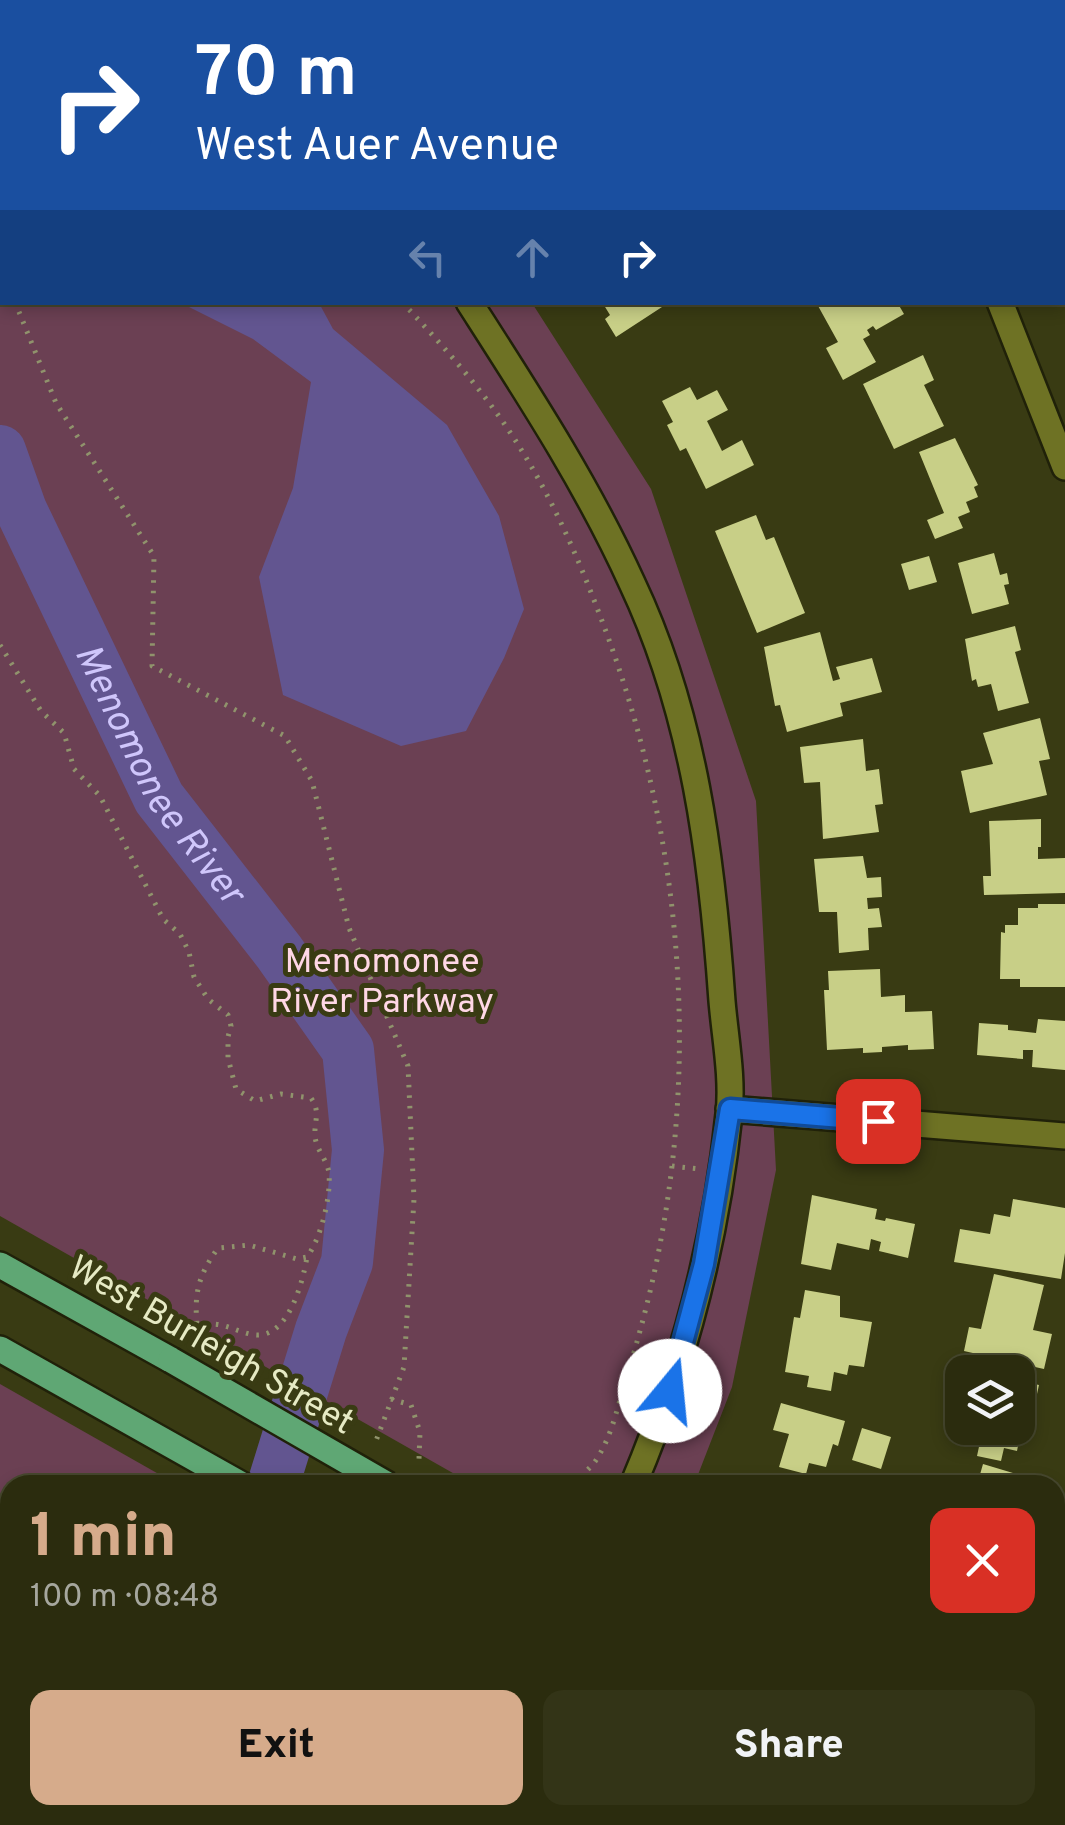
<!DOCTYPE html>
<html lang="en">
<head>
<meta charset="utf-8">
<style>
	body { margin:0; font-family:Overpass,sans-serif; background:#333417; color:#f1f3f6; height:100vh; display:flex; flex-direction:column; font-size:38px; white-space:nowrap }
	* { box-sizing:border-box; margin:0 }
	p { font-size:32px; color:#a6a79e }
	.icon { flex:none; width:55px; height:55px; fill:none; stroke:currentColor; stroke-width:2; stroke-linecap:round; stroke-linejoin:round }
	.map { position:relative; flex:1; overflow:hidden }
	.drawer { position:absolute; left:0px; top:1475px; width:1065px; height:350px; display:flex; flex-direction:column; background:#2b2c0e; border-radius:30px 30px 0 0; box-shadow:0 5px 15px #0003,0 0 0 2px #47482e }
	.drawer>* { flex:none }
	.guide { position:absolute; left:0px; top:0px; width:1065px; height:305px; box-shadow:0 5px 15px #0003,0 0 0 2px #47482e; background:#1a4fa0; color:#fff; overflow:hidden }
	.tools { position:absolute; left:945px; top:1355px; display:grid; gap:20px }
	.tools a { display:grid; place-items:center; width:90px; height:90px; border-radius:20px; background:#2b2c0e; box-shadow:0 5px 15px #0003,0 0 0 2px #47482e; font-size:50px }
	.pin { position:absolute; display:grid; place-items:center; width:85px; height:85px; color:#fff; margin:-42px; border-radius:20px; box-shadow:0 5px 15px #0006 }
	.me { position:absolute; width:110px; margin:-55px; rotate:17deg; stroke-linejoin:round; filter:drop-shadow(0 0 8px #0008) }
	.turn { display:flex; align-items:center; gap:35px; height:210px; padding:0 30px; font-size:45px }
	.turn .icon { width:130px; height:130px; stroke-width:2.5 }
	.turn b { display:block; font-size:70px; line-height:85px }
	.lanes { display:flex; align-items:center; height:95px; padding:0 30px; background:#0003; justify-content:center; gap:50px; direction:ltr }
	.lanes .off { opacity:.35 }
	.round { display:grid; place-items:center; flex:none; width:105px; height:105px; border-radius:20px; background:#333417 }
	.summary { display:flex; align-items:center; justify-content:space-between; height:170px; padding:0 30px }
	h1 { font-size:60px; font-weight:800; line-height:75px; color:#d6ab8b }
	.action { display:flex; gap:20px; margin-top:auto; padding:20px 30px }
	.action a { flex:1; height:115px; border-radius:20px; background:#d6ab8b; color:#111; font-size:40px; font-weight:800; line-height:115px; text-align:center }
	.action a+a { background:#333417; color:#f1f3f6 }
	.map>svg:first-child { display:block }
	.green { fill:#6b4053 }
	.water { fill:#625590 }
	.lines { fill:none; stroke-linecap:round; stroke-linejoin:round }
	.river { stroke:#625590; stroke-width:52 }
	.building { fill:#c8cf87 }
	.minor-casing { stroke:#202109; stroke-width:30 }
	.major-casing { stroke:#202109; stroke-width:30 }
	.path { stroke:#90936c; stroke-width:5; stroke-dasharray:2.5 8; stroke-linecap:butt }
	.minor { stroke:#6e7224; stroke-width:25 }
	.major { stroke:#5fa774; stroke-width:25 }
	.major-bridge-casing { stroke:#202109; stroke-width:30; stroke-linecap:butt }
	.major-bridge { stroke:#5fa774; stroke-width:25 }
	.route-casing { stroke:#114b97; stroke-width:25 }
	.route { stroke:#1a73e8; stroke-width:18 }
	.labels { text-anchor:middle; stroke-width:10; stroke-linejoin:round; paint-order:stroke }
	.park-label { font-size:35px; fill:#ffd7e6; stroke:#393b13 }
	.street-label { font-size:35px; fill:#e6eac4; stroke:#393b13 }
	.water-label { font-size:38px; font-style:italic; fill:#cfc6fb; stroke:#393b13 }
</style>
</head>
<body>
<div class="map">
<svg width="1065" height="1825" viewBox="0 0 1065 1825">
	<rect width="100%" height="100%" fill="#393b13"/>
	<!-- green -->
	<path class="green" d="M0,0L362,2H2V302L532,303L651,489L756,801L776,1170L732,1387L694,1485H474L0,1216Z
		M0,1384L178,1485H10V1815H524L519,1825H0Z"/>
	<!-- water -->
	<path class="water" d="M181,303H319L333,329L447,425L499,516L524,609L504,658L466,731L401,746L283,695L259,577L293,488L311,382L253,339Z"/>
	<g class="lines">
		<!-- river -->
		<g class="river">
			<path id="s1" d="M0,451L21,510L159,798L279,952L348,1050L358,1150L347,1262L321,1330L273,1485"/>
			<path d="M175,1825L181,1815"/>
		</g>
	</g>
	<!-- building -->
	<path class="building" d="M602,302H659L662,307L616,337L605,319L610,315Z
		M897,302L904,314L876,330L873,326L867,330L870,335L863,339L876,362L843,380L826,348L838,342L817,304Z
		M923,355L934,380L924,385L944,426L894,449L863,384Z
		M690,387L697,400L717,390L728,410L707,421L722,451L742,440L754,465L706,489L686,448L680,451L667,425L673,422L662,401Z
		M955,438L978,485L974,487L978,497L966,502L970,512L958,517L963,528L935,539L927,520L944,513L919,452Z
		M756,515L766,540L774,537L805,613L757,633L715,531Z
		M994,553L1000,575L1007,573L1009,584L1004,585L1009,604L972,614L958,563Z
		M929,556L937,582L909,590L901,564Z
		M1015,626L1021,650L1015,652L1029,703L998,711L991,684L978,687L976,679L972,681L965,639Z
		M820,632L833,681L840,679L836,667L872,658L882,692L840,703L843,716L787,732L780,705L775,706L764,647Z
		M1040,718L1050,759L1039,761L1047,795L970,813L961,771L993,764L983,733Z
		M863,739L866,771L879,769L883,804L875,805L879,832L823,839L820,782L804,783L800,747Z
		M1041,819V847H1038V859L1065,858V893L984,895L983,876H991L989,821Z
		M863,856L867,878L881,877L882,897L867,898L868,909L879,908L882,927L868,928L869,950L839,953L837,912H819L814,859Z
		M1038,904H1065V987H1020V979H1000L1001,932L1005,933V925H1018V908H1038Z
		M880,969L881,997L905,995V1012L932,1011L934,1049L908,1050V1045L882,1047V1052L863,1053V1048L827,1050L824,990H829L828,971Z
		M1038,1019L1065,1021V1070L1032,1067L1033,1050H1023V1059L977,1055L979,1023L1008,1025V1030L1036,1033Z
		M812,1195L877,1209L875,1219L885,1221L886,1218L915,1224L908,1258L879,1251L881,1242L871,1239L869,1250L837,1243L831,1270L801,1264Z
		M1013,1199L1065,1208V1253L1061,1279L954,1262L960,1229L990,1234L994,1214L1010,1217Z
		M994,1274L1044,1285L1033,1330L1052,1334L1044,1369L964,1351L969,1327L981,1329Z
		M805,1290L840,1296V1317L872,1322L864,1367L849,1365L847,1375L834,1372L831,1391L807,1387L809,1376L785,1372L794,1317L800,1318Z
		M1025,1382L1039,1385L1033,1412L1029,1411L1026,1421L1023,1420L1017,1451L1004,1448L1001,1461L977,1456L983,1428H1018V1389L1023,1391Z
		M781,1403L845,1421L838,1446L833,1444L826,1467L809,1463L806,1474L779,1467L789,1434L773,1430Z
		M862,1428L891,1437L881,1469L852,1460Z
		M983,1464L1013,1473L1009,1485H956L959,1474L979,1478Z"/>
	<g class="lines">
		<defs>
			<path id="minor" d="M298,0L299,2
				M810,0L812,2
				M469,302C528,394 587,484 632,583C694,714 712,858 722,1001C725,1037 733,1078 729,1114C716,1241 683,1367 633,1485
				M1000,302L1065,467
				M729,1109L1065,1136
				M1055,1637L1065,1607
				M453,1825L459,1815"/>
			<path id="major" d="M0,1265L171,1360
				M0,1349L242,1485
				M830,1815L847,1825
				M963,1815L981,1825"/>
		</defs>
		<!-- minor casing -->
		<use href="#minor" class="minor-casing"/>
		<!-- major casing -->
		<use href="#major" class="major-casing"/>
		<!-- path -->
		<path class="path" d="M248,0V2
			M0,266L2,272
			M15,302L56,403L154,556L152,666L285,736L312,781L349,928L408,1066L414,1199L404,1367L374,1446
			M402,302C444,347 484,391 517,443C551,496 577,555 599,613C676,812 700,1029 661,1239C652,1289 639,1337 624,1386C617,1410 611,1436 598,1457C592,1468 580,1475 573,1485
			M0,645L41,711L64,733L74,769L100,796L163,919L180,934L189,952L194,977L208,999L228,1015L231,1026L228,1037V1058L236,1089L255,1101L281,1094L311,1098C321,1112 314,1121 315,1136C316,1150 327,1159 329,1173C331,1197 321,1238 307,1257L297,1259L249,1245L218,1248C195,1280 194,1298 198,1336
			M672,1166L699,1169
			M199,1334L209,1324C227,1323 240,1334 257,1335C289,1336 303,1281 307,1257
			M391,1399L411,1405L420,1432L419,1459
			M228,1825L233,1815
			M405,1825L410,1815"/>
		<!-- minor -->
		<use href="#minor" class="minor"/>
		<!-- major -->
		<use href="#major" class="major"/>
		<defs>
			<path id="major-bridge" d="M171,1360L388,1485"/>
		</defs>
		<!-- major-bridge casing -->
		<use href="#major-bridge" class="major-bridge-casing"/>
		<!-- major-bridge -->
		<use href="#major-bridge" class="major-bridge"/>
	</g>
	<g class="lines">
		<defs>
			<path id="route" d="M670,1391L704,1264L730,1109L878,1121"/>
		</defs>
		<!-- route casing -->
		<use href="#route" class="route-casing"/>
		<!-- route -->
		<use href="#route" class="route"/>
	</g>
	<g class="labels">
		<!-- park labels -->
		<g class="park-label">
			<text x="382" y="972">Menomonee<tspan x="382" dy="40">River Parkway</tspan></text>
		</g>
		<!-- street labels -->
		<g class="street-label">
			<text transform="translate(212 1344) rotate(30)" y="12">West Burleigh Street</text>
		</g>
		<!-- water labels -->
		<g class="water-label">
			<text dy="13" stroke="none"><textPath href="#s1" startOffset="362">Menomonee River</textPath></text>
		</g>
	</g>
</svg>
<div class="tools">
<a><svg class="icon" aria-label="layers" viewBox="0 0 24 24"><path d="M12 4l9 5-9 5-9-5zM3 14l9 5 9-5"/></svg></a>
</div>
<div class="pin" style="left:878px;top:1121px;background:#d93025"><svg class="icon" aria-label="arrive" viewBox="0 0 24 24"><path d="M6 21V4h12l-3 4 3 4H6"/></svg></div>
<svg class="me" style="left:670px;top:1391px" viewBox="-20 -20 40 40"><circle r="19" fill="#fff"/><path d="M0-13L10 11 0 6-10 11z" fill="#1a73e8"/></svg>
<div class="guide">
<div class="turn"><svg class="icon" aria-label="right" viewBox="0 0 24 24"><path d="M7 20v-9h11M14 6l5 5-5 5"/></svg><div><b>70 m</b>West Auer Avenue</div></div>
<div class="lanes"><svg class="icon off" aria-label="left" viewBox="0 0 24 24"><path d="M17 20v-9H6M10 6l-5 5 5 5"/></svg><svg class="icon off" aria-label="ahead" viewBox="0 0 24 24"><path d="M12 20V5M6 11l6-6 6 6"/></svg><svg class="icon" aria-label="right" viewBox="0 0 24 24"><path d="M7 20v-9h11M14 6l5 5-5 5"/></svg></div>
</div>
<section class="drawer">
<div class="summary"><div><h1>1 min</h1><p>100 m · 08:48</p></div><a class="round" style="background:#d93025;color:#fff"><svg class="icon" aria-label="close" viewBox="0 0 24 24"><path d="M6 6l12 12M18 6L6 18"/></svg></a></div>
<div class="action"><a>Exit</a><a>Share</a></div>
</section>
</div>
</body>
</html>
